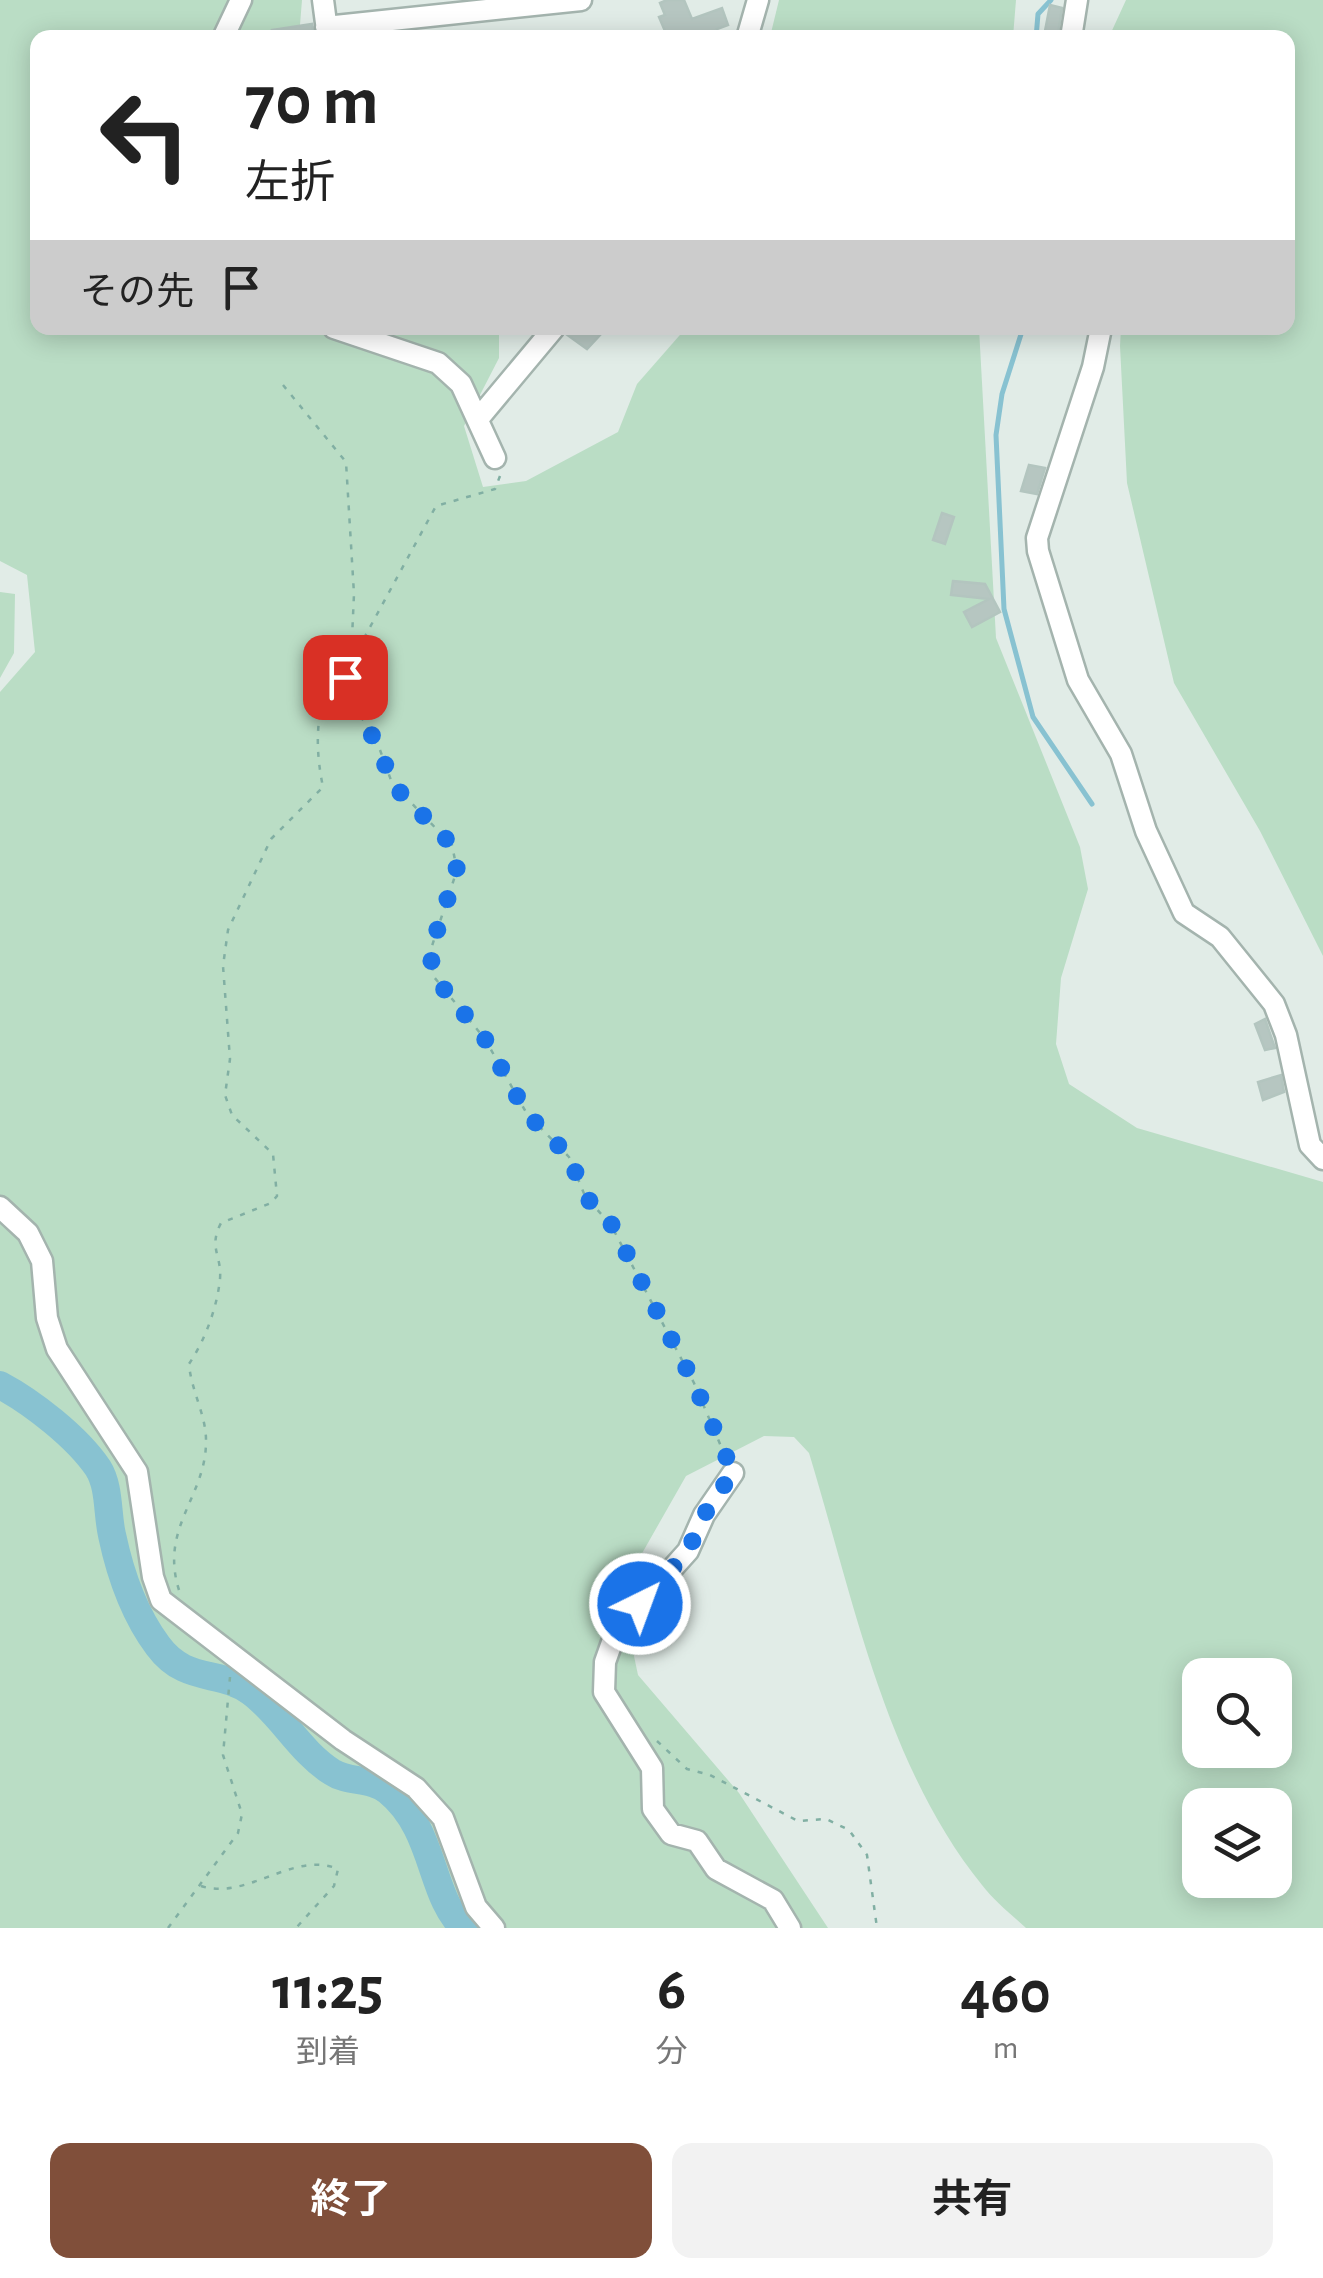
<!DOCTYPE html>
<html lang="ja">
<head>
<meta charset="utf-8">
<style>
	body { margin:0; font-family:"Alegreya Sans","Noto Sans JP",sans-serif; background:#f2f2f2; color:#222; height:100vh; display:flex; flex-direction:column; font-size:38px; white-space:nowrap }
	* { box-sizing:border-box; margin:0 }
	p { font-size:32px; color:#767676 }
	.icon { flex:none; width:55px; height:55px; fill:none; stroke:currentColor; stroke-width:2; stroke-linecap:round; stroke-linejoin:round }
	.map { position:relative; height:1928px; overflow:hidden }
	.panel { display:flex; flex-direction:column; background:#fff; flex:1 }
	.panel>* { flex:none }
	.banner { position:absolute; left:30px; top:30px; width:1265px; height:305px; border-radius:20px; box-shadow:0 5px 25px #0003; background:#fff; color:#222; overflow:hidden }
	.tools { position:absolute; left:1182px; top:1658px; display:grid; gap:20px }
	.tools a { display:grid; place-items:center; width:110px; height:110px; border-radius:20px; background:#fff; box-shadow:0 5px 25px #0003; font-size:50px }
	.pin { position:absolute; display:grid; place-items:center; width:85px; height:85px; color:#fff; margin:-42px; border-radius:20px; box-shadow:0 5px 15px #0006 }
	.me { position:absolute; width:110px; margin:-55px; rotate:42deg; stroke-linejoin:round; filter:drop-shadow(0 0 8px #0008) }
	.turn { display:flex; align-items:center; gap:35px; height:210px; padding:0 50px; font-size:45px }
	.turn .icon { width:130px; height:130px; stroke-width:2.5 }
	.turn b { display:block; font-size:70px; line-height:85px }
	.then { display:flex; align-items:center; height:95px; padding:0 50px; background:#0003; gap:20px; font-size:38px }
	.eta { display:flex; justify-content:space-evenly; align-items:center; height:170px; text-align:center }
	.eta b { font-size:60px; font-weight:700; line-height:70px }
	.action { display:flex; gap:20px; margin-top:auto; padding:20px 50px }
	.action a { flex:1; height:115px; border-radius:20px; background:#804f3a; color:#fff; font-size:40px; font-weight:700; line-height:115px; text-align:center }
	.action a+a { background:#f2f2f2; color:#222 }
	.map>svg:first-child { display:block }
	.green { fill:#baddc5; fill-rule:evenodd }
	.lines { fill:none; stroke-linecap:round; stroke-linejoin:round }
	.stream { stroke:#88c2d1; stroke-width:5 }
	.river { stroke:#88c2d1; stroke-width:28 }
	.building { fill:#b6c6c1; stroke:#b3c5bf; stroke-width:2.5 }
	.minor-casing { stroke:#a4b4ae; stroke-width:25 }
	.path { stroke:#81afa3; stroke-width:2.5; stroke-dasharray:5 8; stroke-linecap:butt }
	.minor { stroke:#fff; stroke-width:20 }
	.route { stroke:#1a73e8; stroke-width:18; stroke-dasharray:0 32.4 }
</style>
</head>
<body>
<div class="map">
<svg width="1323" height="1928" viewBox="0 0 1323 1928">
	<rect width="100%" height="100%" fill="#e1ece7"/>
	<!-- green -->
	<path class="green" d="M0,0H302L299,37L38,38V328H499V358L464,426L483,487L526,481L618,432L637,384L686,328H979L996,638L1080,847L1088,889L1061,978L1056,1044L1069,1084L1137,1128L1323,1182V1928H1026C1011,1914 994,1901 982,1885C885,1765 853,1597 809,1453L794,1437L764,1436L686,1476L628,1578L627,1623L638,1675L739,1793L828,1928H0V692L35,652L27,575L0,561ZM1200,1675H1275V1750H1200ZM1200,1805H1275V1880H1200Z
		M779,0H1016L1013,37H770Z
		M1126,0H1323V956L1260,831L1174,683L1127,483L1120,346L1121,328H1288V38L1109,37Z
		M0,592L15,594L14,653L0,678Z"/>
	<g class="lines">
		<!-- stream -->
		<path class="stream" d="M1036,38L1038,14L1051,0
			M1023,328L1002,394L996,435L1004,609L1033,717L1092,804"/>
		<!-- river -->
		<path class="river" d="M0,1385C32,1402 77,1437 98,1468C110,1487 107,1514 112,1535C120,1573 134,1614 158,1646C186,1684 220,1669 251,1692C281,1714 300,1752 332,1772C348,1783 371,1777 388,1791C436,1830 429,1896 464,1928"/>
	</g>
	<!-- building -->
	<path class="building" d="M667,0H684L692,19L722,8L728,25L717,29L720,35L713,38H668L659,17L665,15L660,3Z
		M1050,5L1062,8L1058,34L1045,31Z
		M312,24L314,38H273L272,30Z
		M567,328H593L600,335L587,349L566,334Z
		M1029,465L1045,468L1037,494L1021,491Z
		M942,513L954,517L945,544L933,540Z
		M953,581L985,584L1000,612L972,627L964,612L989,599L951,595Z
		M1265,1019L1275,1048L1265,1050L1255,1024Z
		M1281,1075L1284,1092L1263,1100L1258,1082Z"/>
	<g class="lines">
		<defs>
			<path id="minor" d="M323,0L328,38
				M326,27L581,0
				M223,38L241,0
				M747,38L758,0
				M1071,38L1077,0
				M334,328L438,363L461,384L495,458
				M1101,328L1093,367L1037,538L1038,551L1078,680L1121,754L1146,831L1184,913L1220,937L1274,1004L1286,1035L1310,1145L1323,1159
				M478,419L554,328
				M0,1207L28,1233L42,1261L47,1318L57,1349L137,1472L153,1577L161,1600L343,1740L416,1788L443,1818L476,1907L494,1928
				M733,1473L704,1515L688,1551L616,1631L605,1662L604,1692L652,1768L653,1809L671,1834L697,1841L716,1869L773,1900L790,1928"/>
		</defs>
		<!-- minor casing -->
		<use href="#minor" class="minor-casing"/>
		<!-- path -->
		<path class="path" d="M283,385L346,462L354,594L351,660
			M500,476L495,489L436,506L351,662L345,677L347,692L380,750L392,783L452,845L457,870L430,952L434,977L485,1039L527,1114L569,1157L585,1196L611,1225L694,1383L726,1458
			M179,1590C159,1527 207,1496 206,1440C206,1415 191,1390 189,1364C205,1340 217,1308 220,1279C222,1255 208,1248 221,1223L271,1203L277,1196L273,1154L232,1115L225,1095L230,1059L223,966L228,930L271,839L323,787C316,753 315,720 327,687L344,677
			M657,1741L687,1769L710,1775L798,1821L826,1819L849,1830L867,1855L877,1928
			M201,1886C247,1901 294,1850 338,1869L334,1886L296,1928
			M168,1928L238,1833L242,1814L223,1755L230,1677"/>
		<!-- minor -->
		<use href="#minor" class="minor"/>
	</g>
	<g class="lines">
		<!-- route -->
		<path class="route" d="M345,677L348,692L380,750L392,784L452,845L457,870L430,952L434,977L485,1039L527,1114L569,1156L585,1196L612,1225L694,1383L733,1472L704,1515L688,1551L640,1604"/>
	</g>
</svg>
<div class="tools">
<a><svg class="icon" aria-label="search" viewBox="0 0 24 24"><circle cx="10" cy="10" r="6"/><path d="M15 15l6 6"/></svg></a>
<a><svg class="icon" aria-label="layers" viewBox="0 0 24 24"><path d="M12 4l9 5-9 5-9-5zM3 14l9 5 9-5"/></svg></a>
</div>
<div class="pin" style="left:345px;top:677px;background:#d93025"><svg class="icon" aria-label="arrive" viewBox="0 0 24 24"><path d="M6 21V4h12l-3 4 3 4H6"/></svg></div>
<svg class="me" style="left:640px;top:1604px" viewBox="-20 -20 40 40"><circle r="17" fill="#1a73e8" stroke="#fff" stroke-width="3"/><path d="M0-11L8 9 0 5-8 9z" fill="#fff"/></svg>
<div class="banner">
<div class="turn"><svg class="icon" aria-label="left" viewBox="0 0 24 24"><path d="M17 20v-9H6M10 6l-5 5 5 5"/></svg><div><b>70 m</b>左折</div></div>
<div class="then">その先<svg class="icon" aria-label="arrive" viewBox="0 0 24 24"><path d="M6 21V4h12l-3 4 3 4H6"/></svg></div>
</div>
</div>
<section class="panel">
<div class="eta">
<div><b>11:25</b><p>到着</p></div>
<div><b>6</b><p>分</p></div>
<div><b>460</b><p>m</p></div>
</div>
<div class="action"><a>終了</a><a>共有</a></div>
</section>
</body>
</html>
